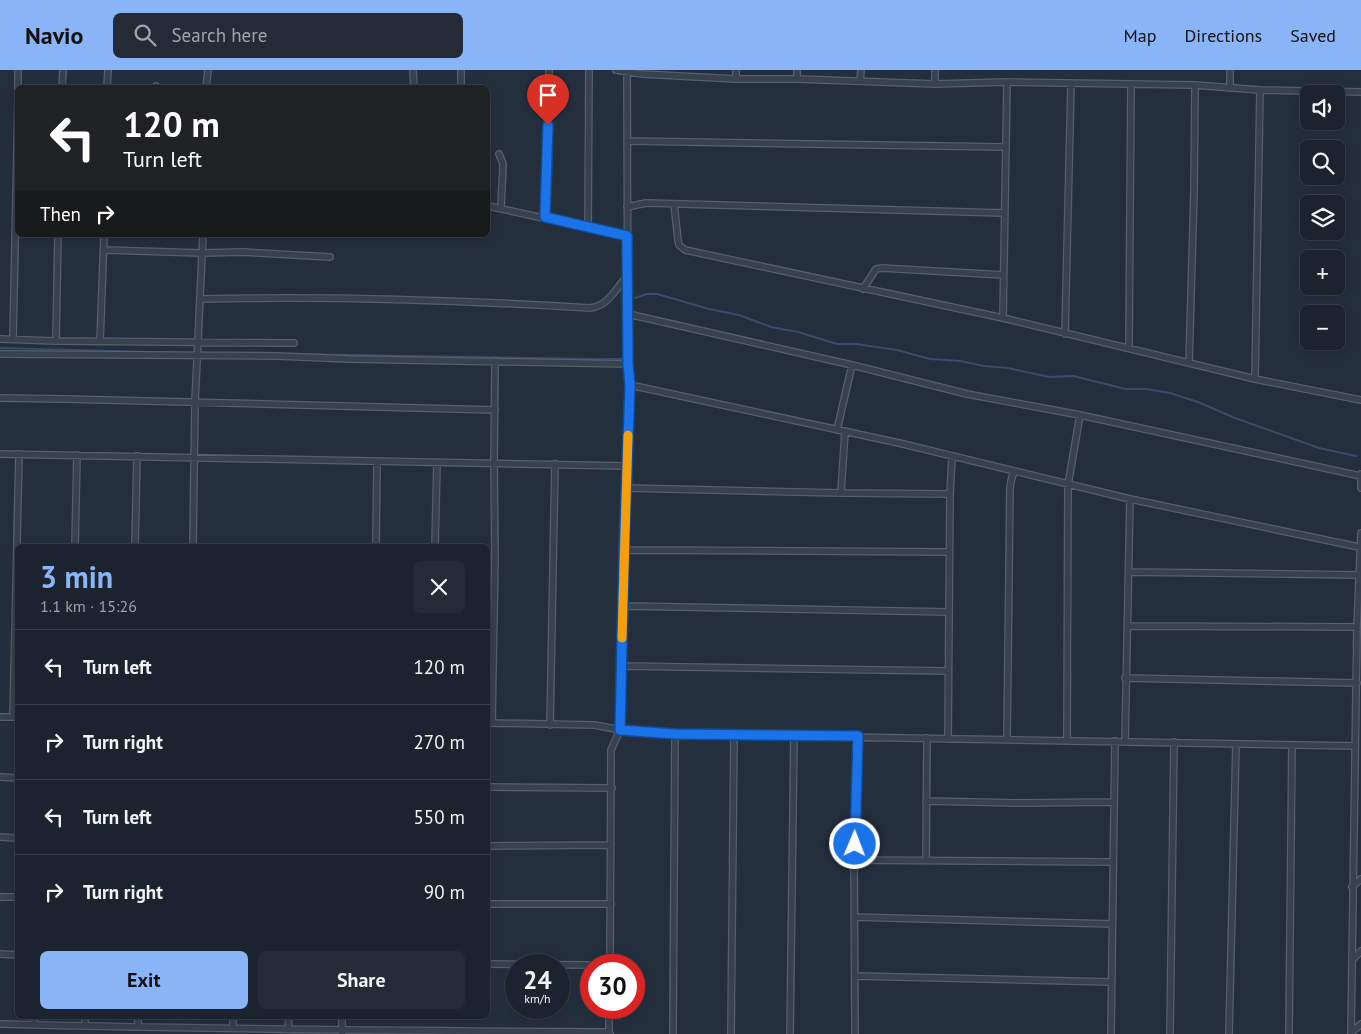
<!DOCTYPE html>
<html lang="en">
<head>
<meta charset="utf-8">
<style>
	body { margin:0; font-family:"PT Sans",sans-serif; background:#242b36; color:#f1f3f6; height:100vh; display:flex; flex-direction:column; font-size:19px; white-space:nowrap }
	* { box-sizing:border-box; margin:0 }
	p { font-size:16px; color:#a0a4aa }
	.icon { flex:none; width:28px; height:28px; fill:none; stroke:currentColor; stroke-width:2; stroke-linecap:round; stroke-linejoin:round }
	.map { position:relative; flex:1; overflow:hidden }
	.drawer { position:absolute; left:15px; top:474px; width:475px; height:475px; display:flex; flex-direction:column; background:#1b232e; border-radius:8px; box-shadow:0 2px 12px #0003,0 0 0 1px #39404a }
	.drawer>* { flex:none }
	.banner { position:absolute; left:15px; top:15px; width:475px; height:152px; border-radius:8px; box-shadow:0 2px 12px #0003,0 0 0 1px #39404a; background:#202124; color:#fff; overflow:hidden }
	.controls { position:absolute; left:1300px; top:15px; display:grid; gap:10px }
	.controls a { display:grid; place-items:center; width:45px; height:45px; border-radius:8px; background:#1b232e; box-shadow:0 2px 12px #0003,0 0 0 1px #39404a; font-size:25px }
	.speed { position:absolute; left:505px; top:884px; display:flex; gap:10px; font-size:25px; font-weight:700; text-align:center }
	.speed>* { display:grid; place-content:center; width:65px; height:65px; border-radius:50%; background:#1b232e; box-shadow:0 2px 12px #0003,0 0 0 1px #39404a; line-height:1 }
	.speed small { font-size:12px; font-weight:400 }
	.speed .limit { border:8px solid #d22; background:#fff; color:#111 }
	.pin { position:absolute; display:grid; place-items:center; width:42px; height:42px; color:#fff; margin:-51px -21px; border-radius:50% 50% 50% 0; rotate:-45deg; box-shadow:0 0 5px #0007 }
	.pin .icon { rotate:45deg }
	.me { position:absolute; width:55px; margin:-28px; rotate:1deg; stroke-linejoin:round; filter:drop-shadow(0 0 4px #0008) }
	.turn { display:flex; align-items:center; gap:18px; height:105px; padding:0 25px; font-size:22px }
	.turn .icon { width:65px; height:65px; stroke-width:2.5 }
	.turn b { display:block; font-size:35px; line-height:42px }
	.then { display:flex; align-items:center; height:48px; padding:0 25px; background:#0003; gap:10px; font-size:19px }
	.round { display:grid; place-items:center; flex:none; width:52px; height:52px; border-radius:8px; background:#242b36 }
	.headline { display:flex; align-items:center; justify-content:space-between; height:85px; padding:0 25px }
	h1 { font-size:30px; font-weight:800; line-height:38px; color:#8ab4f8 }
	.cta { display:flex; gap:10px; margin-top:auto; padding:10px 25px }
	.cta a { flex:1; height:58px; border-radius:8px; background:#8ab4f8; color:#111; font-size:20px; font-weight:800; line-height:58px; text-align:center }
	.cta a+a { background:#242b36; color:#f1f3f6 }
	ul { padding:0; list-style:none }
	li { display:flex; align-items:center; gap:15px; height:75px; padding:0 25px; border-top:1px solid #39404a }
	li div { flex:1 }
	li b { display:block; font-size:19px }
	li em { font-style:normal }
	header { display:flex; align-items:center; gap:30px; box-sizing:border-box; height:70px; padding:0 25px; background:#8ab4f8; color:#111 }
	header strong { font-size:24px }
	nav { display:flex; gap:28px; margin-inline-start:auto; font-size:18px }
	.search { width:350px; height:45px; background:#242b36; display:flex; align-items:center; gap:12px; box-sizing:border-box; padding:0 18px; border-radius:8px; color:#a0a4aa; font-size:19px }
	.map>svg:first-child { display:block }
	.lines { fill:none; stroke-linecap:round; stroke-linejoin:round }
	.stream { stroke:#394c67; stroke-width:2 }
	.street-casing { stroke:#565f6c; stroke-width:8 }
	.street { stroke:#38414e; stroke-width:5.5 }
	.route-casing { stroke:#114b97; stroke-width:12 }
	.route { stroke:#1a73e8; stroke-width:9 }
	.slow { stroke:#f59e0b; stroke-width:9 }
</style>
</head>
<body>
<header>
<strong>Navio</strong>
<div class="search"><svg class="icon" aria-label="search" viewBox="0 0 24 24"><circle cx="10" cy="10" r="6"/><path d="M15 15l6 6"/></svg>Search here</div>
<nav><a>Map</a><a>Directions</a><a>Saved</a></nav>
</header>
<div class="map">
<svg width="1361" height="964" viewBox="0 0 1361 964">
	<rect width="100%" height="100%" fill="#242f3e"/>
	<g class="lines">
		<!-- stream -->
		<path class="stream" d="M635,228L647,224H657L709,239L739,245L771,257L798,262L837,274H856L897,280L930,289L960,291L984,296L1008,298L1049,307L1073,306L1126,319H1146L1170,323L1198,332L1235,348L1319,378L1356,386
			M0,278L186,283
			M204,283H218
			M290,284L594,289H622L625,284"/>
		<defs>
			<path id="street" d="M413,0L414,18
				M616,0L642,4L736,9H797L935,14L1007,12L1195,15L1260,20L1361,22
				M1230,0V18
				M736,9V0
				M797,9V0
				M860,11L861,0
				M935,14V0
				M18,18V0
				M62,18L63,0
				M107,18L108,0
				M156,18V16
				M206,18L208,0
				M461,18V0
				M627,71L1005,77
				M499,84L503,94L501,138
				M674,134L678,170L679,175L685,180L1003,248L1255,309L1361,330
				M488,136L627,166
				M627,137L646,133L1004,143
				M545,147L549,0
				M588,157L589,0
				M104,180L202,183L243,182L330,187
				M863,219L876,199L882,198L1003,205
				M201,229C331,226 460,230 590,238C607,237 616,219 627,206
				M628,244L852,295L967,324L1080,345L1361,406
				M1003,248L1007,12
				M1065,264L1071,13
				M0,269L56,271L294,273
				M13,269L18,28
				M56,271L58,165
				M100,272L104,165
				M1129,278L1131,14
				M0,284L278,286L349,289L628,294
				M1189,293L1194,122L1195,15
				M1255,309L1260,20
				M630,315L899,373L1130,429L1359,477
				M0,328L66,329L495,340
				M837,360L852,295
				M0,384L626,396
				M1361,404V418
				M626,418L841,423L950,424
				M841,423L845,361
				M75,476L77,385
				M135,476L137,386
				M193,476L195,332L203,165
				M376,476L377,392
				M435,476L437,393
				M624,480L949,482
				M1129,502L1359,505
				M623,536L949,542
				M1128,556L1357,557
				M621,596L948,601
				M1125,608L1357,613
				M0,647H18
				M13,647L19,384
				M488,653L595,655L620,660L675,664L1355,676
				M492,653L495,488L494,393L495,291
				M550,655L555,394
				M948,669L950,424L952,387
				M1007,670L1010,419L1011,411L1014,401
				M1067,671L1068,415L1080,345
				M1125,671L1130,429
				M0,707L18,708
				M488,717L612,718
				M926,731L1022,733L1114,732
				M0,767L18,768
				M488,776L611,775
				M854,790L1113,792
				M926,790L927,668
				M1352,817L1361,809
				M0,827H18
				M488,834H611
				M854,847L1112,854
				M0,884L18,885
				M1353,889L1361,881
				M488,894L591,895
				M610,895L611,680L620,660L624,480L630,315L628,294L627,0
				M855,906L1111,912
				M34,946V955
				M0,954C203,959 406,961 609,962L610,964
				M85,956V946
				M138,957V946
				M233,957V946
				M288,960L289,946
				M609,962V938
				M1351,963L1361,954
				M342,964V946
				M673,964L675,664
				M731,964L734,665
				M790,964L794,666
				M855,964L854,790L858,666
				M1111,964L1115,671
				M1170,964L1174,672
				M1229,964L1236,674
				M1289,964L1292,675
				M1351,964L1357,557L1361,463"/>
		</defs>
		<!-- street casing -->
		<use href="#street" class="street-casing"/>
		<!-- street -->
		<use href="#street" class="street"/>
	</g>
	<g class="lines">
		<defs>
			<path id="route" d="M548,55L545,147L627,166L628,294L630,315L624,480L620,660L675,664L858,666L855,774"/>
		</defs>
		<!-- route casing -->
		<use href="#route" class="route-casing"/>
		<!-- route -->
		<use href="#route" class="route"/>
		<!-- slow -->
		<path class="slow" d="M622,568L628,365"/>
	</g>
</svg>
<div class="controls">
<a><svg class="icon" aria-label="sound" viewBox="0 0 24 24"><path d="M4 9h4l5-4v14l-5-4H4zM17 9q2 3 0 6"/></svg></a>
<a><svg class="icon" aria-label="search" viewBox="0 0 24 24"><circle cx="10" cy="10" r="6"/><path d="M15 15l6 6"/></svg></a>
<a><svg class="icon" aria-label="layers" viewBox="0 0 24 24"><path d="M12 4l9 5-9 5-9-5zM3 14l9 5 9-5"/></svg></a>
<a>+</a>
<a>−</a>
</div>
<div class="speed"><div>24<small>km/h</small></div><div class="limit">30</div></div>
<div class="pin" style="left:548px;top:55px;background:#d93025"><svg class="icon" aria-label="arrive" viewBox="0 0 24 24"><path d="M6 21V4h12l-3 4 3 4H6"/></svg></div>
<svg class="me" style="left:855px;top:774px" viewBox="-20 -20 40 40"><circle r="17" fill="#1a73e8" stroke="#fff" stroke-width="3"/><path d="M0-11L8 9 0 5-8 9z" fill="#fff"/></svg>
<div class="banner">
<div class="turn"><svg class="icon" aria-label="left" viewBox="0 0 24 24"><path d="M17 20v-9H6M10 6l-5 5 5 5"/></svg><div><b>120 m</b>Turn left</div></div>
<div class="then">Then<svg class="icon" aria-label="right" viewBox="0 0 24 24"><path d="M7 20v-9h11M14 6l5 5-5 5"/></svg></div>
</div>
<section class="drawer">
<div class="headline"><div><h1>3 min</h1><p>1.1 km · 15:26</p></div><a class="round"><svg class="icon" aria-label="close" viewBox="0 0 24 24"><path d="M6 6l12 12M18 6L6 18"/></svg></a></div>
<ul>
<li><svg class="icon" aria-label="left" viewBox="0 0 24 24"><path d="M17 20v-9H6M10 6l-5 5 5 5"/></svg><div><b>Turn left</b></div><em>120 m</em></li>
<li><svg class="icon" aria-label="right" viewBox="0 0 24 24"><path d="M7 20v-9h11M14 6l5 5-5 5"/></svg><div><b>Turn right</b></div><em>270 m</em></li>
<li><svg class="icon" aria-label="left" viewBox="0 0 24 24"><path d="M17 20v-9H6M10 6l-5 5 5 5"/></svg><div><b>Turn left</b></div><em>550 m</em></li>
<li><svg class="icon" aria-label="right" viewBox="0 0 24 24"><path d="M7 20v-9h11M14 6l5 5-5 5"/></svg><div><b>Turn right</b></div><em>90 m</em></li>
</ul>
<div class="cta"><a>Exit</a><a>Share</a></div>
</section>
</div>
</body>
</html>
